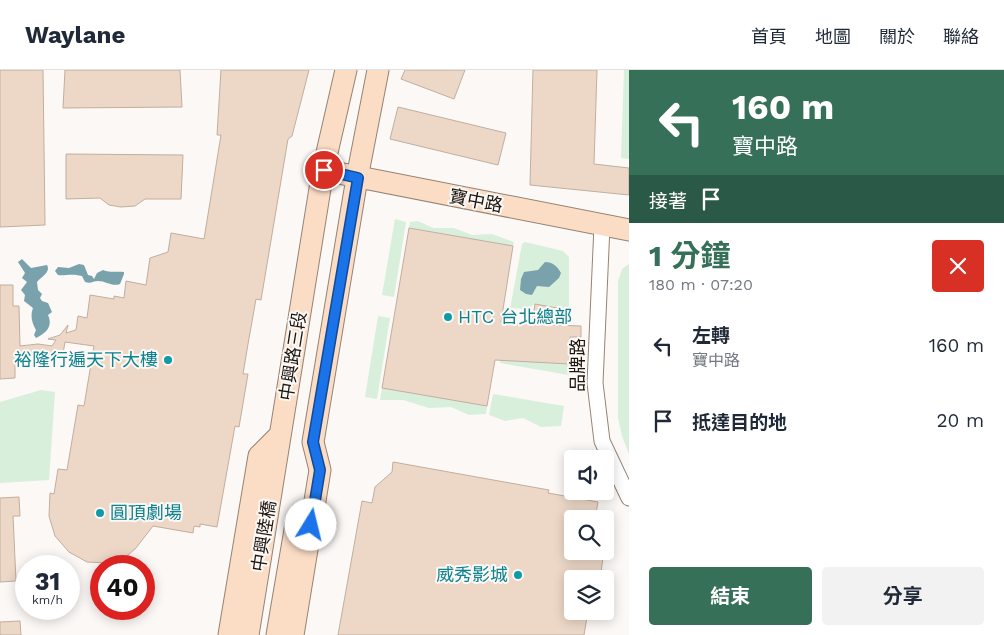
<!DOCTYPE html>
<html lang="zh-TW">
<head>
<meta charset="utf-8">
<style>
	body { margin:0; font-family:"Work Sans","Noto Sans TC",sans-serif; background:#f2f2f3; color:#1f2937; height:100vh; display:flex; flex-direction:column; font-size:19px; white-space:nowrap }
	* { box-sizing:border-box; margin:0 }
	p { font-size:16px; color:#747a83 }
	.icon { flex:none; width:28px; height:28px; fill:none; stroke:currentColor; stroke-width:2; stroke-linecap:round; stroke-linejoin:round }
	.map { position:relative; flex:1; overflow:hidden }
	.drawer { display:flex; flex-direction:column; background:#fff; width:375px }
	.drawer>* { flex:none }
	.hud { background:#367059; color:#fff; overflow:hidden }
	.buttons { position:absolute; left:564px; top:380px; display:grid; gap:10px }
	.buttons a { display:grid; place-items:center; width:50px; height:50px; border-radius:5px; background:#fff; box-shadow:0 2px 12px #0003; font-size:25px }
	.speed { position:absolute; left:15px; top:485px; display:flex; gap:10px; font-size:25px; font-weight:700; text-align:center }
	.speed>* { display:grid; place-content:center; width:65px; height:65px; border-radius:50%; background:#fff; box-shadow:0 2px 12px #0003; line-height:1 }
	.speed small { font-size:12px; font-weight:400 }
	.speed .limit { border:8px solid #d22; background:#fff; color:#111 }
	.pin { position:absolute; display:grid; place-items:center; width:42px; height:42px; color:#fff; margin:-21px; border:2px solid #fff; border-radius:50%; box-shadow:0 1px 5px #0007 }
	.me { position:absolute; width:55px; margin:-28px; rotate:9deg; stroke-linejoin:round; filter:drop-shadow(0 0 4px #0008) }
	.turn { display:flex; align-items:center; gap:18px; height:105px; padding:0 20px; font-size:22px }
	.turn .icon { width:65px; height:65px; stroke-width:2.5 }
	.turn b { display:block; font-size:35px; line-height:42px }
	.then { display:flex; align-items:center; height:48px; padding:0 20px; background:#0003; gap:10px; font-size:19px }
	.round { display:grid; place-items:center; flex:none; width:52px; height:52px; border-radius:5px; background:#f2f2f3 }
	.overview { display:flex; align-items:center; justify-content:space-between; height:85px; padding:0 20px }
	h1 { font-size:30px; font-weight:700; line-height:38px; color:#367059 }
	.button { display:flex; gap:10px; margin-top:auto; padding:10px 20px }
	.button a { flex:1; height:58px; border-radius:5px; background:#367059; color:#fff; font-size:20px; font-weight:700; line-height:58px; text-align:center }
	.button a+a { background:#f2f2f3; color:#1f2937 }
	ul { padding:0; list-style:none }
	li { display:flex; align-items:center; gap:15px; height:75px; padding:0 20px }
	li div { flex:1 }
	li b { display:block; font-size:19px }
	li em { font-style:normal }
	header { display:flex; align-items:center; gap:30px; box-sizing:border-box; height:70px; padding:0 25px; background:#fff; border-bottom:1px solid #e0e1e3 }
	header strong { font-size:24px }
	nav { display:flex; gap:28px; margin-inline-start:auto; font-size:18px }
	main { display:flex; flex:1; min-height:0 }
	.map>svg:first-child { display:block }
	.green { fill:#d8efdc }
	.water { fill:#7aa2ad }
	.building { fill:#edd8c8; stroke:#c1ae9e }
	.lines { fill:none; stroke-linecap:round; stroke-linejoin:round }
	.street-casing { stroke:#958373; stroke-width:17 }
	.secondary-casing { stroke:#958373; stroke-width:23 }
	.street { stroke:#fff; stroke-width:15 }
	.secondary { stroke:#fbddc6; stroke-width:21 }
	.route-casing { stroke:#114b97; stroke-width:12 }
	.route { stroke:#1a73e8; stroke-width:9 }
	.culture-dot { fill:#0f9aa8; stroke:#fcf8f5; stroke-width:2 }
	.labels { text-anchor:middle; stroke-width:4; stroke-linejoin:round; paint-order:stroke }
	.street-label { font-size:18px; fill:#1d1610; stroke:#fcf8f5 }
	.culture-label { font-size:18px; fill:#0d838f; stroke:#fcf8f5; text-anchor:start }
</style>
</head>
<body>
<header>
<strong>Waylane</strong>
<nav><a>首頁</a><a>地圖</a><a>關於</a><a>聯絡</a></nav>
</header>
<main>
<div class="map">
<svg width="629" height="565" viewBox="0 0 629 565">
	<rect width="100%" height="100%" fill="#fcf8f5"/>
	<!-- green -->
	<path class="green" d="M624,0H629V89L621,88Z
		M395,149L406,152L394,227L382,225Z
		M418,151L433,158H454L472,165L492,164L514,172L513,176L409,158L410,152Z
		M525,172L563,181L569,187V245L557,238L535,234L526,239L512,238L509,290L571,294L569,305L500,293L522,174Z
		M629,194V384L622,366L618,348V211L622,199Z
		M378,246L390,248L377,329L365,327Z
		M382,318L487,336L486,344L469,345L451,337L429,338L403,330H380Z
		M41,320L55,322L49,410L0,413V332Z
		M493,324L564,336L561,356L541,357L523,348L505,351L489,345Z"/>
	<!-- water -->
	<path class="water" d="M22,189L31,198L47,195C51,202 42,206 37,212L38,220L42,224L40,228L42,231L48,233L52,242L48,245C53,256 47,263 36,268L34,265L36,260C32,253 30,246 33,238L24,231L25,225L21,220L27,212L22,208L25,203L18,192Z
		M545,192C553,192 557,196 561,203L559,208L549,217L537,216L532,225L526,224L520,220L521,209L524,202L538,200Z
		M79,194L84,195L88,205L92,206L94,209L97,203L103,200C111,203 116,201 124,202V204L120,214C112,217 106,211 98,211C93,211 91,214 85,212L82,206C71,203 65,206 58,205L55,201L58,197L69,198Z"/>
	<!-- building -->
	<path class="building" d="M0,0H43L45,155L0,157Z
		M65,0H180L182,37L63,38Z
		M221,0H309L292,66L288,69L261,230L256,229L248,274L243,304H248L239,357L235,356L217,457L200,454V457L194,456L193,463L153,456L136,478L128,485L108,493L87,492L69,482L55,466L49,446L50,423L54,424L58,399L67,400L78,335L84,336L94,276L65,272L62,289L41,286H25V290H15V308L0,309V215H13V236H19L20,276L38,274L52,276L56,270L48,269L60,265L68,255L66,263L76,260L78,246L87,248L90,225L114,229V226L124,228L126,211L146,215L150,188L168,182L171,163L204,169L221,65H217Z
		M405,0H465L454,29L401,9Z
		M533,0H597L594,94L629,98V125L530,115Z
		M398,37L506,63L498,95L390,69Z
		M66,84L183,85L181,129H145L135,136L121,137L109,135L100,128L66,129Z
		M409,158L513,176L501,252L532,253L535,234L557,238L554,255L581,256V267H570L569,294L495,290L487,336L382,318Z
		M393,392L549,420L548,423L598,432L595,449H572V481H604L600,509H572V541H588L584,565H338L362,431L372,433L375,417L392,402Z
		M19,427L20,446H13L16,511L0,512V428Z
		M20,551L21,565H0V552Z"/>
	<g class="lines">
		<defs>
			<path id="street" d="M602,156L595,313L602,371L629,428"/>
			<path id="secondary" d="M323,100L629,160
				M229,565L259,386L279,366
				M248,565L323,100L346,0
				M277,565L296,454
				M293,565L320,400L313,372L357,108L378,0"/>
		</defs>
		<!-- street casing -->
		<use href="#street" class="street-casing"/>
		<!-- secondary casing -->
		<use href="#secondary" class="secondary-casing"/>
		<!-- street -->
		<use href="#street" class="street"/>
		<!-- secondary -->
		<use href="#secondary" class="secondary"/>
	</g>
	<g class="lines">
		<defs>
			<path id="route" d="M311,455L320,400L313,372L358,108L324,100"/>
		</defs>
		<!-- route casing -->
		<use href="#route" class="route-casing"/>
		<!-- route -->
		<use href="#route" class="route"/>
	</g>
	<!-- markers -->
	<g class="culture-dot">
		<circle cx="448" cy="247" r="5"/>
		<circle cx="168" cy="290" r="5"/>
		<circle cx="100" cy="443" r="5"/>
		<circle cx="518" cy="505" r="5"/>
	</g>
	<g class="labels">
		<!-- street labels -->
		<g class="street-label">
			<text transform="translate(476 131) rotate(11)" y="6">寶中路</text>
			<text transform="translate(293 286) rotate(-81)" y="6">中興路三段</text>
			<text transform="translate(578 295) rotate(-90)" y="6">品牌路</text>
			<text transform="translate(264 466) rotate(-81)" y="6">中興陸橋</text>
		</g>
		<!-- culture labels -->
		<g class="culture-label">
			<text x="458" y="253">HTC 台北總部</text>
			<text x="158" y="296" text-anchor="end">裕隆行遍天下大樓</text>
			<text x="110" y="449">圓頂劇場</text>
			<text x="508" y="511" text-anchor="end">威秀影城</text>
		</g>
	</g>
</svg>
<div class="buttons">
<a><svg class="icon" aria-label="sound" viewBox="0 0 24 24"><path d="M4 9h4l5-4v14l-5-4H4zM17 9q2 3 0 6"/></svg></a>
<a><svg class="icon" aria-label="search" viewBox="0 0 24 24"><circle cx="10" cy="10" r="6"/><path d="M15 15l6 6"/></svg></a>
<a><svg class="icon" aria-label="layers" viewBox="0 0 24 24"><path d="M12 4l9 5-9 5-9-5zM3 14l9 5 9-5"/></svg></a>
</div>
<div class="speed"><div>31<small>km/h</small></div><div class="limit">40</div></div>
<div class="pin" style="left:324px;top:100px;background:#d93025"><svg class="icon" aria-label="arrive" viewBox="0 0 24 24"><path d="M6 21V4h12l-3 4 3 4H6"/></svg></div>
<svg class="me" style="left:311px;top:455px" viewBox="-20 -20 40 40"><circle r="19" fill="#fff"/><path d="M0-13L10 11 0 6-10 11z" fill="#1a73e8"/></svg>
</div>
<section class="drawer">
<div class="hud">
<div class="turn"><svg class="icon" aria-label="left" viewBox="0 0 24 24"><path d="M17 20v-9H6M10 6l-5 5 5 5"/></svg><div><b>160 m</b>寶中路</div></div>
<div class="then">接著<svg class="icon" aria-label="arrive" viewBox="0 0 24 24"><path d="M6 21V4h12l-3 4 3 4H6"/></svg></div>
</div>
<div class="overview"><div><h1>1 分鐘</h1><p>180 m · 07:20</p></div><a class="round" style="background:#d93025;color:#fff"><svg class="icon" aria-label="close" viewBox="0 0 24 24"><path d="M6 6l12 12M18 6L6 18"/></svg></a></div>
<ul>
<li><svg class="icon" aria-label="left" viewBox="0 0 24 24"><path d="M17 20v-9H6M10 6l-5 5 5 5"/></svg><div><b>左轉</b><p>寶中路</p></div><em>160 m</em></li>
<li><svg class="icon" aria-label="arrive" viewBox="0 0 24 24"><path d="M6 21V4h12l-3 4 3 4H6"/></svg><div><b>抵達目的地</b></div><em>20 m</em></li>
</ul>
<div class="button"><a>結束</a><a>分享</a></div>
</section>
</main>
</body>
</html>
